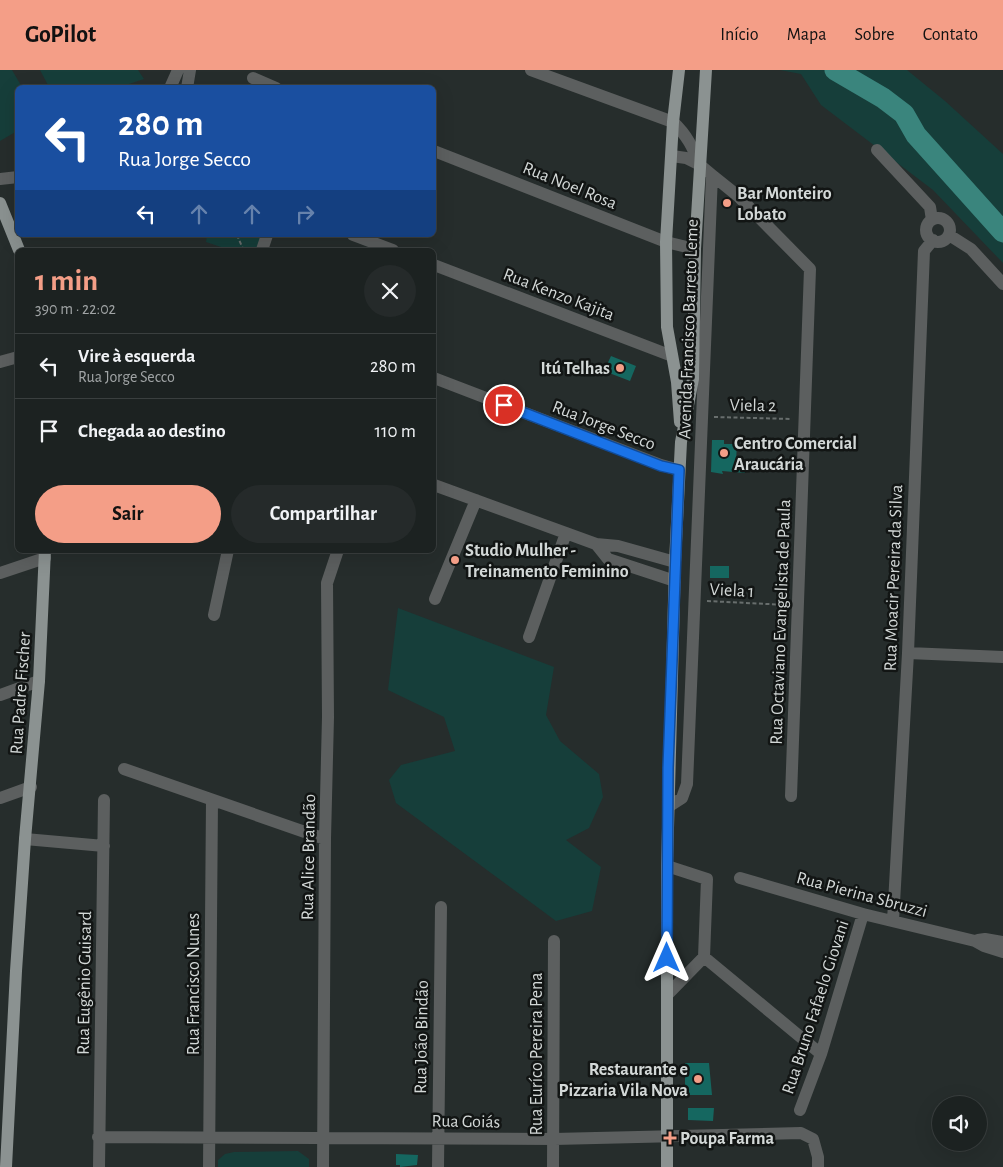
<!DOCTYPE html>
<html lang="pt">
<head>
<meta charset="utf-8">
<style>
	body { margin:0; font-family:"Alegreya Sans",sans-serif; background:#252a2a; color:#f1f3f6; height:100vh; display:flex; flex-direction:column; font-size:19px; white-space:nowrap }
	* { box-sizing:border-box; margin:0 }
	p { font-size:16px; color:#a0a4a5 }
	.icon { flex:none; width:28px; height:28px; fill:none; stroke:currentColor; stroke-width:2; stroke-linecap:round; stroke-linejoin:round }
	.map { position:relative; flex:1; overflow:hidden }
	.sheet { position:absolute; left:15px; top:178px; width:421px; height:305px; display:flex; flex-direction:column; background:#1c2221; border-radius:8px; box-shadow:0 5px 20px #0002,0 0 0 1px #3a3f3f }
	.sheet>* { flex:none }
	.top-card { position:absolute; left:15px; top:15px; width:421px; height:152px; border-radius:8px; box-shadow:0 5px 20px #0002,0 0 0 1px #3a3f3f; background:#1a4fa0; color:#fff; overflow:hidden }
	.fabs { position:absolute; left:932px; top:1026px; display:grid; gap:10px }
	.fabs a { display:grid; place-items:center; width:55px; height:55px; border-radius:50%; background:#1c2221; box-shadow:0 5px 20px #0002,0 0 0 1px #3a3f3f; font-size:25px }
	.pin { position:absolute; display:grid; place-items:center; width:42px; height:42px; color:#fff; margin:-21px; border:2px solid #fff; border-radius:50%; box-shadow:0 1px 5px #0007 }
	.me { position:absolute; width:55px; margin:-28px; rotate:0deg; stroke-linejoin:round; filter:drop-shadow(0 0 4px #0008) }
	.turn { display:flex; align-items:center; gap:18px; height:105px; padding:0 20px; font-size:22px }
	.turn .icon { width:65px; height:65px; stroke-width:2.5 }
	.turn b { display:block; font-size:35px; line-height:42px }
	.lanes { display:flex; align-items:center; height:48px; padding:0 20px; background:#0003; justify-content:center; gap:25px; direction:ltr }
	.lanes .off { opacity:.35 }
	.round { display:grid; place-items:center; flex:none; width:52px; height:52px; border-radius:26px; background:#252a2a }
	.summary { display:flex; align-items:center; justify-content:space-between; height:85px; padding:0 20px }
	h1 { font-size:30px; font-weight:600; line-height:38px; color:#f49e87 }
	.button { display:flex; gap:10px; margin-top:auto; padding:10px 20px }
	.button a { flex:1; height:58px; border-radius:30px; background:#f49e87; color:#111; font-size:20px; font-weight:600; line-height:58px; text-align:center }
	.button a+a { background:#252a2a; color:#f1f3f6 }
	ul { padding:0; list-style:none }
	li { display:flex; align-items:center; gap:15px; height:65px; padding:0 20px; border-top:1px solid #3a3f3f }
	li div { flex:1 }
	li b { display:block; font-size:19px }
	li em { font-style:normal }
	header { display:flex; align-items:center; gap:30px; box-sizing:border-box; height:70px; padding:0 25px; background:#f49e87; color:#111 }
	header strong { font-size:24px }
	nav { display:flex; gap:28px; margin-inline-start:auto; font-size:18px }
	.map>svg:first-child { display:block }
	.green { fill:#163e3a }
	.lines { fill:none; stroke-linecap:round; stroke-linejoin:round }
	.river { stroke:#3a857d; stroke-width:21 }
	.building { fill:#156760 }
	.path { stroke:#686e6d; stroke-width:2; stroke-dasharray:4 2.5; stroke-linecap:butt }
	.minor { stroke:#5c5f5f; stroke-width:12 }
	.major { stroke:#8b9291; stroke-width:12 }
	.route-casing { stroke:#114b97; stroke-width:12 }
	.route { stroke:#1a73e8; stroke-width:9 }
	.poi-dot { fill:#f49e87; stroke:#121514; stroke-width:2 }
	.labels { text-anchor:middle; stroke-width:5; stroke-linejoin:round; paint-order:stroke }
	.street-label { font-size:18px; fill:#d3d8d7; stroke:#121514 }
	.poi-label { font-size:18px; font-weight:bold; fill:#d3d8d7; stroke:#121514; text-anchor:start }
</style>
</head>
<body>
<header>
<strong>GoPilot</strong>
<nav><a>Início</a><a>Mapa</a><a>Sobre</a><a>Contato</a></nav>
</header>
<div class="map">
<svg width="1003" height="1097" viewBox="0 0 1003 1097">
	<rect width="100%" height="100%" fill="#262d2c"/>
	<!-- green -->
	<path class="green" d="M0,0H12L22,17L18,18L17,61L0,71Z
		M40,0H138L144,9L120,17H49Z
		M780,0H907L945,31L1003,84V193L933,120L821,35L801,4Z
		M207,165H262L257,180H230L206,172Z
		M398,538L554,597L546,645L560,671L599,704L603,727L589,758L566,770L601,797L592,841L556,851L396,733L389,710L401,695L455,681L444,647L388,620Z
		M298,1081L309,1089V1097H218V1090L225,1084L234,1082Z"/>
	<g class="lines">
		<!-- river -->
		<path class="river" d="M835,0L883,28L904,44L916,65L1003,162"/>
	</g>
	<!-- building -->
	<path class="building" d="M611,286L636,296L630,311L604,301Z
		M712,370H724V374H737L736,391L746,395L745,403L722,401L723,404L711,402Z
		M710,496H729V508H710Z
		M685,993H709L712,1025H685Z
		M688,1038H714L713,1051L688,1050Z
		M396,1084L418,1085L417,1095L400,1097V1095H396Z"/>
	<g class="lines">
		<!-- path -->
		<path class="path" d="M237,165L243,179L246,180
			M714,347L792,349
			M707,531L787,535"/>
		<!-- minor -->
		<path class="minor" d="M531,0L673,52C687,65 693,78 700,95
			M253,8L276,18
			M170,18L178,0
			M187,18L190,0
			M877,80L930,137L932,150
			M434,81L666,172L695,179
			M672,86L686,88L700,95L712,105L738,126L810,199L791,726
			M0,109L18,107
			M926 160a12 12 0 1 1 24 0a12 12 0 1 1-24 0Z
			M353,165L393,180
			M949,165L971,179L1003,214
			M262,180L267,165
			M434,195L672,286
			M0,292L18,287
			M434,308L661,395L679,400
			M434,415L596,474L618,476L675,492
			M596,474L608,489L675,511
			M0,503L45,488
			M435,529L476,430
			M214,545L228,480
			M529,567L566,463
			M908,583L1003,587
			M0,625L39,611
			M124,699L325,769
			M0,728L31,717
			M668,737L682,728L687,714L712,105
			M25,769L104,776
			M667,796L707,809L704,887L667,925
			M740,808L863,844L975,871L984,876L1003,882
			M893,851L908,583L924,181L933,170
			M978,870L985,869L1003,872
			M704,887L821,984
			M800,1040L821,984L863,844
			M98,1067L554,1069L801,1063L813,1069L818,1087V1097
			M99,1097L104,730
			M209,1097L212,730
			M323,1097L325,769L328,647L327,513L338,480
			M438,1097L441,837
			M553,1097L554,871"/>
		<!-- major -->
		<path class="major" d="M679,0L673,52L666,172L667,257L677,312L680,352
			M0,133L19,180
			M6,1097L16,901L25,769L39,611L45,480
			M667,1097V796L675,492L681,372L693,309L695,179L706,0"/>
	</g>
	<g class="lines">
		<defs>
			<path id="route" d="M504,335L661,396L679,400L668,698L667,888"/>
		</defs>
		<!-- route casing -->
		<use href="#route" class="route-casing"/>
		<!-- route -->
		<use href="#route" class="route"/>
	</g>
	<!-- markers -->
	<g class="poi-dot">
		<circle cx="727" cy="133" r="5"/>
		<circle cx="620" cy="298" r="5"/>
		<circle cx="724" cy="383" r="5"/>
		<circle cx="455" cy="490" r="5"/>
		<circle cx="698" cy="1009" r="5"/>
		<path d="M667.5 1060.5h5v5h5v5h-5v5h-5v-5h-5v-5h5z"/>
	</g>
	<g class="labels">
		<!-- street labels -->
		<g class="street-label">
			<text transform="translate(570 115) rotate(22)" y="6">Rua Noel Rosa</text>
			<text transform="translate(559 224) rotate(21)" y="6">Rua Kenzo Kajita</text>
			<text transform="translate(688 259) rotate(-88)" y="6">Avenida Francisco Barreto Leme</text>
			<text transform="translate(753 335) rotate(1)" y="6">Viela 2</text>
			<text transform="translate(604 355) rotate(21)" y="6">Rua Jorge Secco</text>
			<text transform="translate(893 508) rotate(-88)" y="6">Rua Moacir Pereira da Silva</text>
			<text transform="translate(732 520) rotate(3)" y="6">Viela 1</text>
			<text transform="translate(780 552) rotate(-88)" y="6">Rua Octaviano Evangelista de Paula</text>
			<text transform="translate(20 623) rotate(-86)" y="6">Rua Padre Fischer</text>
			<text transform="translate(308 787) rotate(-89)" y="6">Rua Alice Brandão</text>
			<text transform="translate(862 824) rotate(15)" y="6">Rua Pierina Sbruzzi</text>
			<text transform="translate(84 913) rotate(-89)" y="6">Rua Eugênio Guisard</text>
			<text transform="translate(193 914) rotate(-90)" y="6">Rua Francisco Nunes</text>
			<text transform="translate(815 937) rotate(-72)" y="6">Rua Bruno Fafaelo Giovani</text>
			<text transform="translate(421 967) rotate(-89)" y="6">Rua João Bindão</text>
			<text transform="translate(536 984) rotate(-90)" y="6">Rua Euríco Pereira Pena</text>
			<text transform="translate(466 1051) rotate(1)" y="6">Rua Goiás</text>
		</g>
		<!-- poi labels -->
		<g class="poi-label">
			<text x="737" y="129">Bar Monteiro<tspan x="737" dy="21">Lobato</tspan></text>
			<text x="610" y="304" text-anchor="end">Itú Telhas</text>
			<text x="734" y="379">Centro Comercial<tspan x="734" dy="21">Araucária</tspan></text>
			<text x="465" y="486">Studio Mulher -<tspan x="465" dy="21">Treinamento Feminino</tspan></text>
			<text x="688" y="1005" text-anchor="end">Restaurante e<tspan x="688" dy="21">Pizzaria Vila Nova</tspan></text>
			<text x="680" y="1074">Poupa Farma</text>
		</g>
	</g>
</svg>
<div class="fabs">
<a><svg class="icon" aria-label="sound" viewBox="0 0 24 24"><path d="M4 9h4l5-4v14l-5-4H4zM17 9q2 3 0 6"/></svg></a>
</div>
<div class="pin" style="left:504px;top:335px;background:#d93025"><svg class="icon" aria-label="arrive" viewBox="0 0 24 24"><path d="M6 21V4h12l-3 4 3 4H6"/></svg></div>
<svg class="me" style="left:667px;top:888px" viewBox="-20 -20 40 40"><path d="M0-17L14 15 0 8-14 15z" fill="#1a73e8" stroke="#fff" stroke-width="4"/></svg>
<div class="top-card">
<div class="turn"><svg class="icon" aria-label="left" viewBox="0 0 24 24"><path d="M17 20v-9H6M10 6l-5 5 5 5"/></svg><div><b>280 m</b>Rua Jorge Secco</div></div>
<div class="lanes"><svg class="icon" aria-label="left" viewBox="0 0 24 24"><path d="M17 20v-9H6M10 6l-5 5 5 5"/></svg><svg class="icon off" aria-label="ahead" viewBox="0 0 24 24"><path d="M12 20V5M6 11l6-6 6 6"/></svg><svg class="icon off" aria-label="ahead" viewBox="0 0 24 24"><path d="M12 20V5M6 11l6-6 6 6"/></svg><svg class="icon off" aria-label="right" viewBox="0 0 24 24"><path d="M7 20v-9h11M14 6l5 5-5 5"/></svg></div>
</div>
<section class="sheet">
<div class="summary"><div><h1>1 min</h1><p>390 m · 22:02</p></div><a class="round"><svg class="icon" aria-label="close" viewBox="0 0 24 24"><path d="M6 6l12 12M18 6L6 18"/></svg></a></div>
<ul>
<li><svg class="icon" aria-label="left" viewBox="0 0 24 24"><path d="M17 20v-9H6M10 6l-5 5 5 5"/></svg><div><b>Vire à esquerda</b><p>Rua Jorge Secco</p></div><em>280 m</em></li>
<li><svg class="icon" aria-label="arrive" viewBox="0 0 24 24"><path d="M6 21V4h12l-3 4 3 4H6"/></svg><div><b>Chegada ao destino</b></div><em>110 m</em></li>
</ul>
<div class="button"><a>Sair</a><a>Compartilhar</a></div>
</section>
</div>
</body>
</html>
